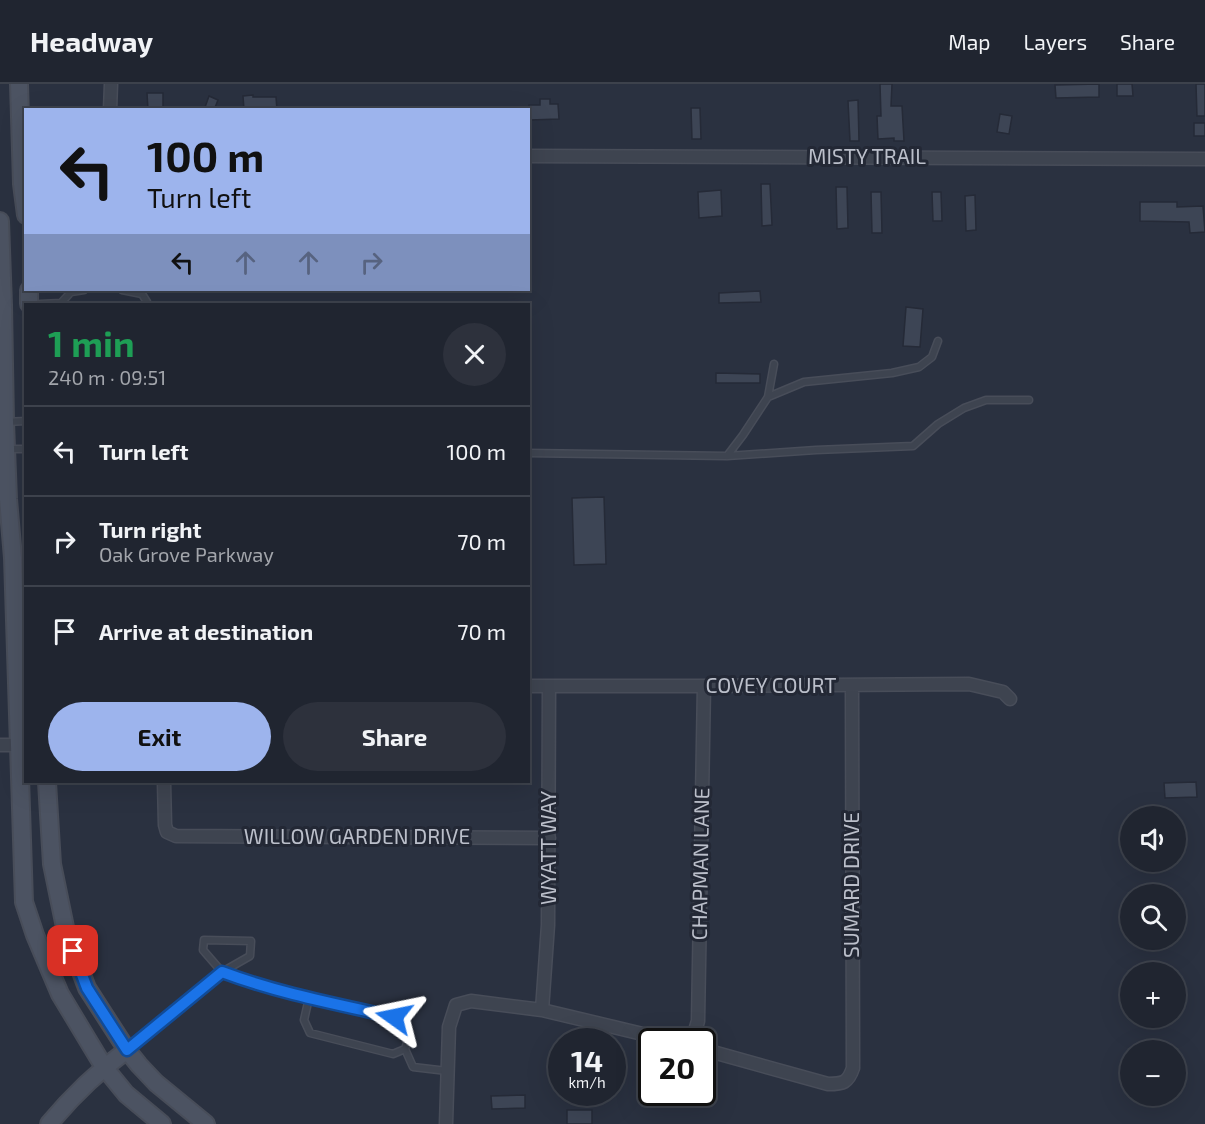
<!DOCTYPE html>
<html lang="en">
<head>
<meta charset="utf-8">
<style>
	body { margin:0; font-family:"Exo 2",sans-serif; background:#2d313c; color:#f1f3f6; height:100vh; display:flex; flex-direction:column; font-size:22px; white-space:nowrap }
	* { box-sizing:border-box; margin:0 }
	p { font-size:20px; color:#a2a5ab }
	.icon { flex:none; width:33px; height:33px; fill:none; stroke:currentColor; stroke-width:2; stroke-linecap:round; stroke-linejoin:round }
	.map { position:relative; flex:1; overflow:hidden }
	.side { position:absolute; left:24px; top:219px; width:506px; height:480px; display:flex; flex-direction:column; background:#202530; border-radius:0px; box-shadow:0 6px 24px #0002,0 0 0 2px #3d424c }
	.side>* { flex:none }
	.hud { position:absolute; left:24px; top:24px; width:506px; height:183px; border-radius:0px; box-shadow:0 6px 24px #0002,0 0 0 2px #3d424c; background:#9db4ed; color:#111; overflow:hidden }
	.controls { position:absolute; left:1120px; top:722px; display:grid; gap:12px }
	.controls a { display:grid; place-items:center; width:66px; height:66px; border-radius:50%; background:#202530; box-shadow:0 6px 24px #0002,0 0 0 2px #3d424c; font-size:30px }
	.speed { position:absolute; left:548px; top:944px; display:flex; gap:12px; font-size:30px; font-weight:700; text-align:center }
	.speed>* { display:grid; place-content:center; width:78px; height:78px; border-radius:50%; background:#202530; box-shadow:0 6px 24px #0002,0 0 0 2px #3d424c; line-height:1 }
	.speed small { font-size:15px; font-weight:400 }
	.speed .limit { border:3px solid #111; border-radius:9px; background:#fff; color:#111 }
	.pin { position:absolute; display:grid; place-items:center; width:51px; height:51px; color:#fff; margin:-26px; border-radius:12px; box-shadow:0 3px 9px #0006 }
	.me { position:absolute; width:66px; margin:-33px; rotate:282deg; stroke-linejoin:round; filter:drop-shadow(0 0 4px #0008) }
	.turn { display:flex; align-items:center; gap:21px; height:126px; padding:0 24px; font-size:27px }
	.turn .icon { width:78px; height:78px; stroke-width:2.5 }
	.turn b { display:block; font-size:42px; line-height:51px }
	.lanes { display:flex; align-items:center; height:57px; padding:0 24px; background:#0003; justify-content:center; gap:30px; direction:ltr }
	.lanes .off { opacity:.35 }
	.round { display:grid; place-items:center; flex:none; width:63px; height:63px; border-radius:32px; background:#2d313c }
	.head { display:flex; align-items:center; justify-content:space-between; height:102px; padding:0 24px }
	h1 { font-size:36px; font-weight:700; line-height:45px; color:#1e9e55 }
	.cta { display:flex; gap:12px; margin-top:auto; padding:12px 24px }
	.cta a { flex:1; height:69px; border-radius:36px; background:#9db4ed; color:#111; font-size:24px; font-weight:700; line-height:69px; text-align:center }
	.cta a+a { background:#2d313c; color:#f1f3f6 }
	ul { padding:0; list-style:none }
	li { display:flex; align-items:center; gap:18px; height:90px; padding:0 24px; border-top:2px solid #3d424c }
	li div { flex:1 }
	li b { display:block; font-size:22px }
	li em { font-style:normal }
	header { display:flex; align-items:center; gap:36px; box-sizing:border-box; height:84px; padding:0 30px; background:#202530; border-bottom:2px solid #3d424c }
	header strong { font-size:28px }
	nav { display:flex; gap:33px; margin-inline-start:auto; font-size:21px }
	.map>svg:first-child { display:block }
	.building { fill:#3d4555; stroke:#252a37; stroke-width:1.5 }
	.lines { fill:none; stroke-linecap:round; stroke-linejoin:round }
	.lane-casing { stroke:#484d59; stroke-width:9 }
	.street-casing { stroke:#484d59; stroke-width:15 }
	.secondary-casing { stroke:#484d59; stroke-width:20 }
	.lane { stroke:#3e4450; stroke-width:6 }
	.street { stroke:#3e4450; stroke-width:12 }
	.secondary { stroke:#4c5362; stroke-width:16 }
	.route-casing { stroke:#114b97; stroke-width:15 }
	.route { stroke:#1a73e8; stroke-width:10 }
	.labels { text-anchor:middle; stroke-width:6; stroke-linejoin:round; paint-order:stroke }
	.street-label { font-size:21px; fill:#bbbfca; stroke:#232835 }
</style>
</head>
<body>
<header>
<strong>Headway</strong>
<nav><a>Map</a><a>Layers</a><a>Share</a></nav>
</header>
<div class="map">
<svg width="1205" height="1040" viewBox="0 0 1205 1040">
	<rect width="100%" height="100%" fill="#2a3140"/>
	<!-- building -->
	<path class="building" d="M880,0H892L891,22H902L904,57H894V54L878,55L877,32H881Z
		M1099,0V13L1056,14L1055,1Z
		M1117,0H1132L1133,12H1117Z
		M1196,0H1205V32H1197Z
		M147,9H163V23L158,24V26H148Z
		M253,11V13H276L277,26H244L243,12Z
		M209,12L218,16L214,26H204Z
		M540,15H550V20H558L559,35L530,36L529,21H540Z
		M858,16L859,57H850L848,17Z
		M691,24H700L701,55H692Z
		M1000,30L1012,32L1009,50L997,48Z
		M1194,39H1205V52H1194Z
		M761,100H770L772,141L762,142Z
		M836,103H847L848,144L837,145Z
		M721,106L722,132L699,134L698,108Z
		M871,108H881L882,149H872Z
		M932,108H941L942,137H933Z
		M975,111L976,146L966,147L965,112Z
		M1140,118H1177V123L1203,122L1205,148L1190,149L1189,138L1140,137Z
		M760,207L761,218L719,219V209Z
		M906,223L923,225L920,263L903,262Z
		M716,289L760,290V299H716Z
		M604,413L606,480L574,481L572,414Z
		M1196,698L1197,713L1165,714L1164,699Z
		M525,1011V1024L492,1025L491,1012Z
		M567,1026H592V1040H567Z"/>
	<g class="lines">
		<defs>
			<path id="lane" d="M122,206L142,210L147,218V220
				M40,220L61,219L71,208L84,206
				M768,313L774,280
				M5,338L26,337
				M6,365H26
				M528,369L727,372L816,366L913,362L938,340L964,324L986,316H1029
				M727,372L743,351L768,313L804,298L892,289L919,283L932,273L938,257
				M204,856L251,857L250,872L222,888L203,866Z
				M405,965L413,983L447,987
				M128,966L222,888C278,909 336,920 395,933L406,939L409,952L405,965L393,970L310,949L304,936L309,914"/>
			<path id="street" d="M110,26L111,0
				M528,72L1205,75
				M528,602H704L969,600L1003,608L1010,615
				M0,661H26
				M164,698L165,741L167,748L176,752L549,754
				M542,926L548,841L549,602
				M692,957L698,937L704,602
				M702,965L828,1000C843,1000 848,999 853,984L852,601
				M446,1040L449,943L456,921L471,917L542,926L672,957"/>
			<path id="secondary" d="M19,0L22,100L26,131
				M0,137L3,221L5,338L8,415L13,474L24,818L35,851L60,910L104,983L126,1010L162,1040
				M29,206V220
				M47,698L52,780L66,848L87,904L127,966L139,981L156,999L206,1040
				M49,1040C73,1011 97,988 127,966"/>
		</defs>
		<!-- lane casing -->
		<use href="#lane" class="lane-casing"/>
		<!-- street casing -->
		<use href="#street" class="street-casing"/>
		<!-- secondary casing -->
		<use href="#secondary" class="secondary-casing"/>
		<!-- lane -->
		<use href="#lane" class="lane"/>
		<!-- street -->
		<use href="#street" class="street"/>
		<!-- secondary -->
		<use href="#secondary" class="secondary"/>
	</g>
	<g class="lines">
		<defs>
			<path id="route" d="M73,867L87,904L127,966L222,888C278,909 336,920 394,933"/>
		</defs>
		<!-- route casing -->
		<use href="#route" class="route-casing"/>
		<!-- route -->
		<use href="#route" class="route"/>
	</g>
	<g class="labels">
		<!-- street labels -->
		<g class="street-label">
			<text x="867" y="80">MISTY TRAIL</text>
			<text x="771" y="609">COVEY COURT</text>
			<text x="357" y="760">WILLOW GARDEN DRIVE</text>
			<text transform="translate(549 764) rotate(-90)" y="7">WYATT WAY</text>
			<text transform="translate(701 780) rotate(-89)" y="7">CHAPMAN LANE</text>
			<text transform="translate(852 801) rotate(-90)" y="7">SUMARD DRIVE</text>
		</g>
	</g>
</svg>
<div class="controls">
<a><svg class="icon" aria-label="sound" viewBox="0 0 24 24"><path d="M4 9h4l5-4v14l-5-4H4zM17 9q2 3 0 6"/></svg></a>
<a><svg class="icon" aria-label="search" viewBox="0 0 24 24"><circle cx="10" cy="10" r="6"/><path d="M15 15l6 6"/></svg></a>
<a>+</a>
<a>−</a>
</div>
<div class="speed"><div>14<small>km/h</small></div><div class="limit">20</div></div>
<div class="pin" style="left:73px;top:867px;background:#d93025"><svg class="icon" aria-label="arrive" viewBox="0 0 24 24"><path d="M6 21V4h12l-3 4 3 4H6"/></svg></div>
<svg class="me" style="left:394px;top:933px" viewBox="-20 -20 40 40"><path d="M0-17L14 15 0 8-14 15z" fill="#1a73e8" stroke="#fff" stroke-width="4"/></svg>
<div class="hud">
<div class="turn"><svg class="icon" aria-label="left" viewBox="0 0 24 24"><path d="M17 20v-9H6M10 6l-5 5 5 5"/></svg><div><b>100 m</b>Turn left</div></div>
<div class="lanes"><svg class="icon" aria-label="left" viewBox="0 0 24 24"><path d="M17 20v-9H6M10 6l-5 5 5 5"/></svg><svg class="icon off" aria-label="ahead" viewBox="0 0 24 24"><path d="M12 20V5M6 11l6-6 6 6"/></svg><svg class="icon off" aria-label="ahead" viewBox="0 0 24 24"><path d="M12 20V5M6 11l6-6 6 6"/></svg><svg class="icon off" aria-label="right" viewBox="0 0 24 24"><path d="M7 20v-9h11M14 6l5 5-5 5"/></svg></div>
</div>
<section class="side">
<div class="head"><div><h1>1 min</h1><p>240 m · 09:51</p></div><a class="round"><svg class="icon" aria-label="close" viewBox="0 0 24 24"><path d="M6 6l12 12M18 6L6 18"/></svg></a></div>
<ul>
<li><svg class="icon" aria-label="left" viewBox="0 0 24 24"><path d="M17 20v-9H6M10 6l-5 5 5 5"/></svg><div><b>Turn left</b></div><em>100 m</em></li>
<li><svg class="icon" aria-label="right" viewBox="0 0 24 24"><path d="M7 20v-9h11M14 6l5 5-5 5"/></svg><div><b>Turn right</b><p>Oak Grove Parkway</p></div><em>70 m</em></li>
<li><svg class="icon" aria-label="arrive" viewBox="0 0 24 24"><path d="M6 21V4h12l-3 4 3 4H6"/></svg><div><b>Arrive at destination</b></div><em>70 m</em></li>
</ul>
<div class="cta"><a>Exit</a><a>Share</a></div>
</section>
</div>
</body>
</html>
